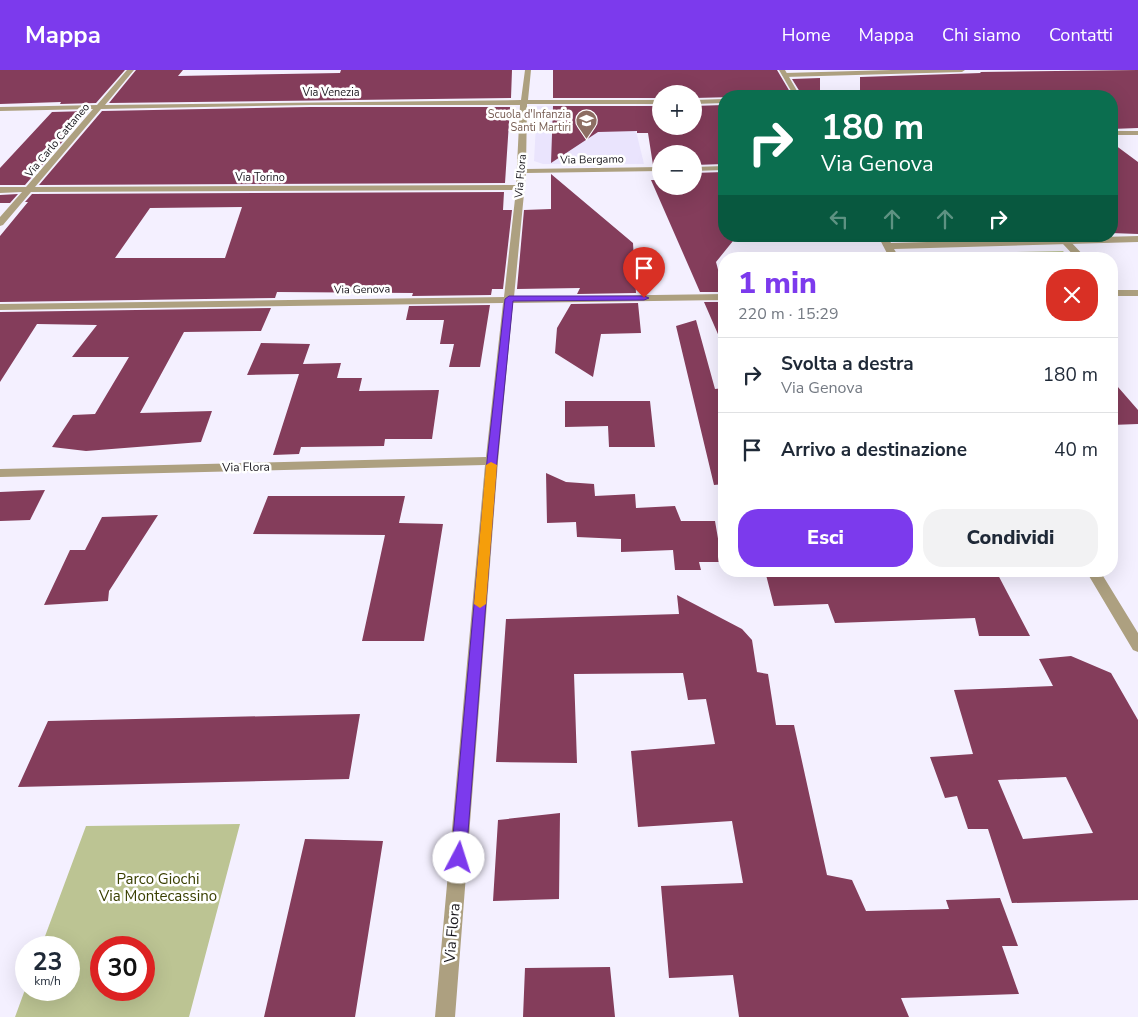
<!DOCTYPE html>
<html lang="it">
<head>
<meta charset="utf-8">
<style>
	body { margin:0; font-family:"Nunito Sans",sans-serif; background:#f2f2f3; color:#1f2937; height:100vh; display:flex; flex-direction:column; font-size:19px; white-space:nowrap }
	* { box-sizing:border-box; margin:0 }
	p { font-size:16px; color:#747a83 }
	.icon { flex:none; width:28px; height:28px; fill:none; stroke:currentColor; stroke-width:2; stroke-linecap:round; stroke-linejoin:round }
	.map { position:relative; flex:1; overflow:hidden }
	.side { position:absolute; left:718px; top:182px; width:400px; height:325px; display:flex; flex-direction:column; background:#fff; border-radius:20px; box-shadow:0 5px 20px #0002 }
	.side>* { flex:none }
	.hud { position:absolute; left:718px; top:20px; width:400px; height:152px; border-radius:20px; box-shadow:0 5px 20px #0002; background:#0b6e4f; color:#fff; overflow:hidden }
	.tools { position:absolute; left:652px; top:15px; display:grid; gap:10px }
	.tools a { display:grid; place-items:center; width:50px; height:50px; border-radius:50%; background:#fff; box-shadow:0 5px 20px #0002; font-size:25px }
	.speed { position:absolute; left:15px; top:866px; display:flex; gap:10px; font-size:25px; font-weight:700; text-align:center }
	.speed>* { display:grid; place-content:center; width:65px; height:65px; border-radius:50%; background:#fff; box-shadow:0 5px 20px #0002; line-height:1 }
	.speed small { font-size:12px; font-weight:400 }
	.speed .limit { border:8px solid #d22; background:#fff; color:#111 }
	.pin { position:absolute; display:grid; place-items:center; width:42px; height:42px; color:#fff; margin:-51px -21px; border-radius:50% 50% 50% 0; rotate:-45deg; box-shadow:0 0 5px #0007 }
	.pin .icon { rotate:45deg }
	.me { position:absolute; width:55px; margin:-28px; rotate:5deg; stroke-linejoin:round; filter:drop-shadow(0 0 4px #0008) }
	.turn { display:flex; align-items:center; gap:18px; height:105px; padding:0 20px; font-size:22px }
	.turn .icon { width:65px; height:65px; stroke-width:2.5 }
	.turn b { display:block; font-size:35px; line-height:42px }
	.lanes { display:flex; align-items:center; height:48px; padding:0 20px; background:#0003; justify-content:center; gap:25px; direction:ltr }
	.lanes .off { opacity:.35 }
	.round { display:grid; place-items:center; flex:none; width:52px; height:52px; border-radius:20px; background:#f2f2f3 }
	.headline { display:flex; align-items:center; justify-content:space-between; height:85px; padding:0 20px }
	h1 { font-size:30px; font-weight:800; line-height:38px; color:#7c3aed }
	.button { display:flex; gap:10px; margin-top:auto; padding:10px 20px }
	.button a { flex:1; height:58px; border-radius:20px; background:#7c3aed; color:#fff; font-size:20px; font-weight:800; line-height:58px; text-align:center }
	.button a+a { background:#f2f2f3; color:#1f2937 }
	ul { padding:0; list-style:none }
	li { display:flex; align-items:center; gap:15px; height:75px; padding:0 20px; border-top:1px solid #e0e1e3 }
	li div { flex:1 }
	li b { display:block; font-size:19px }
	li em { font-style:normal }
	header { display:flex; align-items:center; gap:30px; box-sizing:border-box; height:70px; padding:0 25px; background:#7c3aed; color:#fff }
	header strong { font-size:24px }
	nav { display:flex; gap:28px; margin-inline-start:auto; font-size:18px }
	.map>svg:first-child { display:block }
	.built { fill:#eae4fd }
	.green { fill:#bcc493; fill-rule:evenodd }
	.building { fill:#843d5b; fill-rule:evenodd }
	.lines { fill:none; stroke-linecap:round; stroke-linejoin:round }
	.minor { fill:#ada080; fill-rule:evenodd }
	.tertiary { fill:#ada080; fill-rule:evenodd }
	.route { fill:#7c3aed; stroke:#51269a }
	.slow { fill:#f59e0b }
	.labels { text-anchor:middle; stroke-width:5; stroke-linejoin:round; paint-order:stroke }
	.far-street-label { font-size:11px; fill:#19171d; stroke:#fff }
	.far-education-label { font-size:11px; fill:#785e54; stroke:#fff; text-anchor:end }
	.street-label { font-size:12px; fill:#19171d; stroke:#fff }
	.near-park-label { font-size:15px; fill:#393f00; stroke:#fff }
	.near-street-label { font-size:15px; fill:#19171d; stroke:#fff }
</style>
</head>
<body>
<header>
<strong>Mappa</strong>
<nav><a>Home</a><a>Mappa</a><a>Chi siamo</a><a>Contatti</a></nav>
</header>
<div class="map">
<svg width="1138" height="947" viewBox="0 0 1138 947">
	<rect width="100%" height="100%" fill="#f4f0ff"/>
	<!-- built -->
	<path class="built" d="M537,36H630L644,94H543L534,91Z"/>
	<!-- green -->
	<path class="green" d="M1063,181L1070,189H932L929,184Z
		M240,754L189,947H15L26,917V920H69V878L41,877L86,756ZM101,878H144V920H101Z"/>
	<!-- building -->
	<path class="building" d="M0,0H125L96,33L60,34L61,32L0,34Z
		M136,0H183L178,6L340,3L341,0H512L511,28L109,33Z
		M553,0H777L790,22L775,23L778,26L694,28V24H661V28H553Z
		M1138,0V58L1111,59V26H860V7L981,3L980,2Z
		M820,8V21L800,22L792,9Z
		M724,35V94L694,95V84H661V95H653L648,63H637V61L598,62L551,93L553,36H661V56H694V36Z
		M310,37H510L505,113L39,115L102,41Z
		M89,41L25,115H0V98L52,42Z
		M1111,72L1138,92V164L1111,163Z
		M724,102V166H737L716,192L724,222H700L651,110H656L655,103H661V116H694V103Z
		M551,104L633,173L636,223L577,224L580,218L517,219L524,140L551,139Z
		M504,122L503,140H512L503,219H492L491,225L412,226L413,223L277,222L275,228L0,232V166L28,132H25L32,124ZM242,137L225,188H115L150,138Z
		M18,124L10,133H0V125Z
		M704,232H724V278Z
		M638,233L641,263L601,264L593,307L555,283L557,258L571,234Z
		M490,235L480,297H449L454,274H440L444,250H406L409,236Z
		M271,238L261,261L184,262L140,343L212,341L201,372L86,381L52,377L73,345L95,344L129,287H72L97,255L37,254L0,312V242Z
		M696,250L715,319L724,318V414L714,415L676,256Z
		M261,273L310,274L303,294L341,293L337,308H362L359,321L439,320L432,369H385L384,376L301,377L299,384L273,385L299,304L247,305Z
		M1111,309L1138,340V354L1111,355Z
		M565,331H650L655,377H609L608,356L565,357Z
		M546,403L566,412L594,414L595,426L635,424L636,438L675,436L681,451H715L722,492H699L701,500H675L673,480L621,482V469L577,467L576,452L547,453Z
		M45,420L30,450L0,451V422Z
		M268,426H405L399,453L443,454L424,571H362L385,465L253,464Z
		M158,445L109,521L108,531L44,535L70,480H85L102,447Z
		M765,501H996L1030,566H979L975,548L835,553L828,534L774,536Z
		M677,525L742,559L752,570L757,602L768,604L776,655H794L827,805L852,810L866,841L949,839L946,830L1000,828L1018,876H1002L1019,924L901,928L909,947H739L733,905L669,908L661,816L743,813L732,751L638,757L631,681L715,674L706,629L688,630L683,603L574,604L577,693L496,692L506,549L679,544Z
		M1071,586L1111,603L1138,650V830L1012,833L988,759H968L957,726L945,728L930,687L973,684L954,620L1053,616L1039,589ZM1066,707L1093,763L1023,769L998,710Z
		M360,644L349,709L18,717L48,651Z
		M560,743L559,829L493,831L498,750Z
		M305,769L383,771L355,947H264Z
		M610,897L615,947H523L525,898Z"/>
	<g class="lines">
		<!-- minor -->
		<path class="minor" d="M127,0H134L105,35L521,30L525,0H531L528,30H661V34H527L526,99L661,97V101L526,103L514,227L724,224V230L513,233L498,391L455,947H435L485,395L0,407V399L486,387L503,233L0,240V234L504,227L516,120L31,122L3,155L0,156V147L22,122L0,123V117H26L93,39L0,41V37L97,35ZM310,35H520L516,115L35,117L101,39Z
			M892,0H965L962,2L785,7L782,5L785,3Z
			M724,29V33L694,34V30Z
			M1111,61H1138V65H1111Z
			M724,96V100L694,101V97Z
			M1063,170H1069L1087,189H1077L1063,174Z
			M1111,220H1138V226H1111Z"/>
		<!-- tertiary -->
		<path class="tertiary" d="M779,0H785L800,26H794Z
			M878,166H887L891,173L1138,166V172L894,179L900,189H890Z
			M1086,501H1100L1138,563V582L1133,580Z"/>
	</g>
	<!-- route -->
	<path class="route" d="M509,226H644L649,228L644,230L513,231L497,391L466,788L464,793L459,795L453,793L451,788L487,391L505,229Z"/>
	<!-- slow -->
	<path class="slow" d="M491,392L497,395L486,534L480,538L474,534L486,395Z"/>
	<!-- icons -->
	<defs>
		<symbol id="school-pin" viewBox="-11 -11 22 30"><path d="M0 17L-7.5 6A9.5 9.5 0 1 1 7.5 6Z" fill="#8d6e63" stroke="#fff"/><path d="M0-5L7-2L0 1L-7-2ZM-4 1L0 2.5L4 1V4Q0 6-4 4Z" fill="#fff"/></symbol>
	</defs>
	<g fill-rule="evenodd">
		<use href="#school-pin" x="574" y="38" width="25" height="34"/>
	</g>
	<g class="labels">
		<!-- far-street labels -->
		<g class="far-street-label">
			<text x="331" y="26">Via Venezia</text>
			<text transform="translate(57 70) rotate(-50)" y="4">Via Carlo Cattaneo</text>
			<text transform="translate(592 89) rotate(-1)" y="4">Via Bergamo</text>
			<text transform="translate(520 106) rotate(-85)" y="4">Via Flora</text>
			<text x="260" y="111">Via Torino</text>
			<text transform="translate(362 219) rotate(-1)" y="4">Via Genova</text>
		</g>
		<!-- far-education labels -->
		<g class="far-education-label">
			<text x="571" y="48">Scuola d'Infanzia<tspan x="571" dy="13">Santi Martiri</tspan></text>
		</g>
		<!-- street labels -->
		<g class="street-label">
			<text transform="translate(246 397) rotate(-1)" y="4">Via Flora</text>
		</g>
		<!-- near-park labels -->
		<g class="near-park-label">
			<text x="158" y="814">Parco Giochi<tspan x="158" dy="17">Via Montecassino</tspan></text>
		</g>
		<!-- near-street labels -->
		<g class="near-street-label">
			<text transform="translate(452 863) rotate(-85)" y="5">Via Flora</text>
		</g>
	</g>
</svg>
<div class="tools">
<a>+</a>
<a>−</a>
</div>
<div class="speed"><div>23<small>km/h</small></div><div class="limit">30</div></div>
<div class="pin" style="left:644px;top:228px;background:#d93025"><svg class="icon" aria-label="arrive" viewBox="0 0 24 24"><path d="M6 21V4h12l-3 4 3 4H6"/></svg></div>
<svg class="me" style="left:459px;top:788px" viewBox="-20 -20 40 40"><circle r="19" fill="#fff"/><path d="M0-13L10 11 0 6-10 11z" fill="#7c3aed"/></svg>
<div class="hud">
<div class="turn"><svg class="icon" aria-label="right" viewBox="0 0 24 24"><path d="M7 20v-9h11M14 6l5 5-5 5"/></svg><div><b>180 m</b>Via Genova</div></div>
<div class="lanes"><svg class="icon off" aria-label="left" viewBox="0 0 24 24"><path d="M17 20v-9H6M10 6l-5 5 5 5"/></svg><svg class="icon off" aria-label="ahead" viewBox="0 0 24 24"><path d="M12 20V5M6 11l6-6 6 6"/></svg><svg class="icon off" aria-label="ahead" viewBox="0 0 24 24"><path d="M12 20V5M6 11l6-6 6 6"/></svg><svg class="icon" aria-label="right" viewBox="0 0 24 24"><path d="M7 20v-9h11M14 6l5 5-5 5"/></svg></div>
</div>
<section class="side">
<div class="headline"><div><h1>1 min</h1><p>220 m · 15:29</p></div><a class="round" style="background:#d93025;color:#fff"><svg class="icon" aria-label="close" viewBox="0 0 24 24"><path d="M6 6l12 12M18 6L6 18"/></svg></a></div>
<ul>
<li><svg class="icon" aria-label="right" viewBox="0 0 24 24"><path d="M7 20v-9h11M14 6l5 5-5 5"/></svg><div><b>Svolta a destra</b><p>Via Genova</p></div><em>180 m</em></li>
<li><svg class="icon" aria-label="arrive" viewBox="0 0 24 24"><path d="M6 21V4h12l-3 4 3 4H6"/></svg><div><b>Arrivo a destinazione</b></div><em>40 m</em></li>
</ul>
<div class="button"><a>Esci</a><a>Condividi</a></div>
</section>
</div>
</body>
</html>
